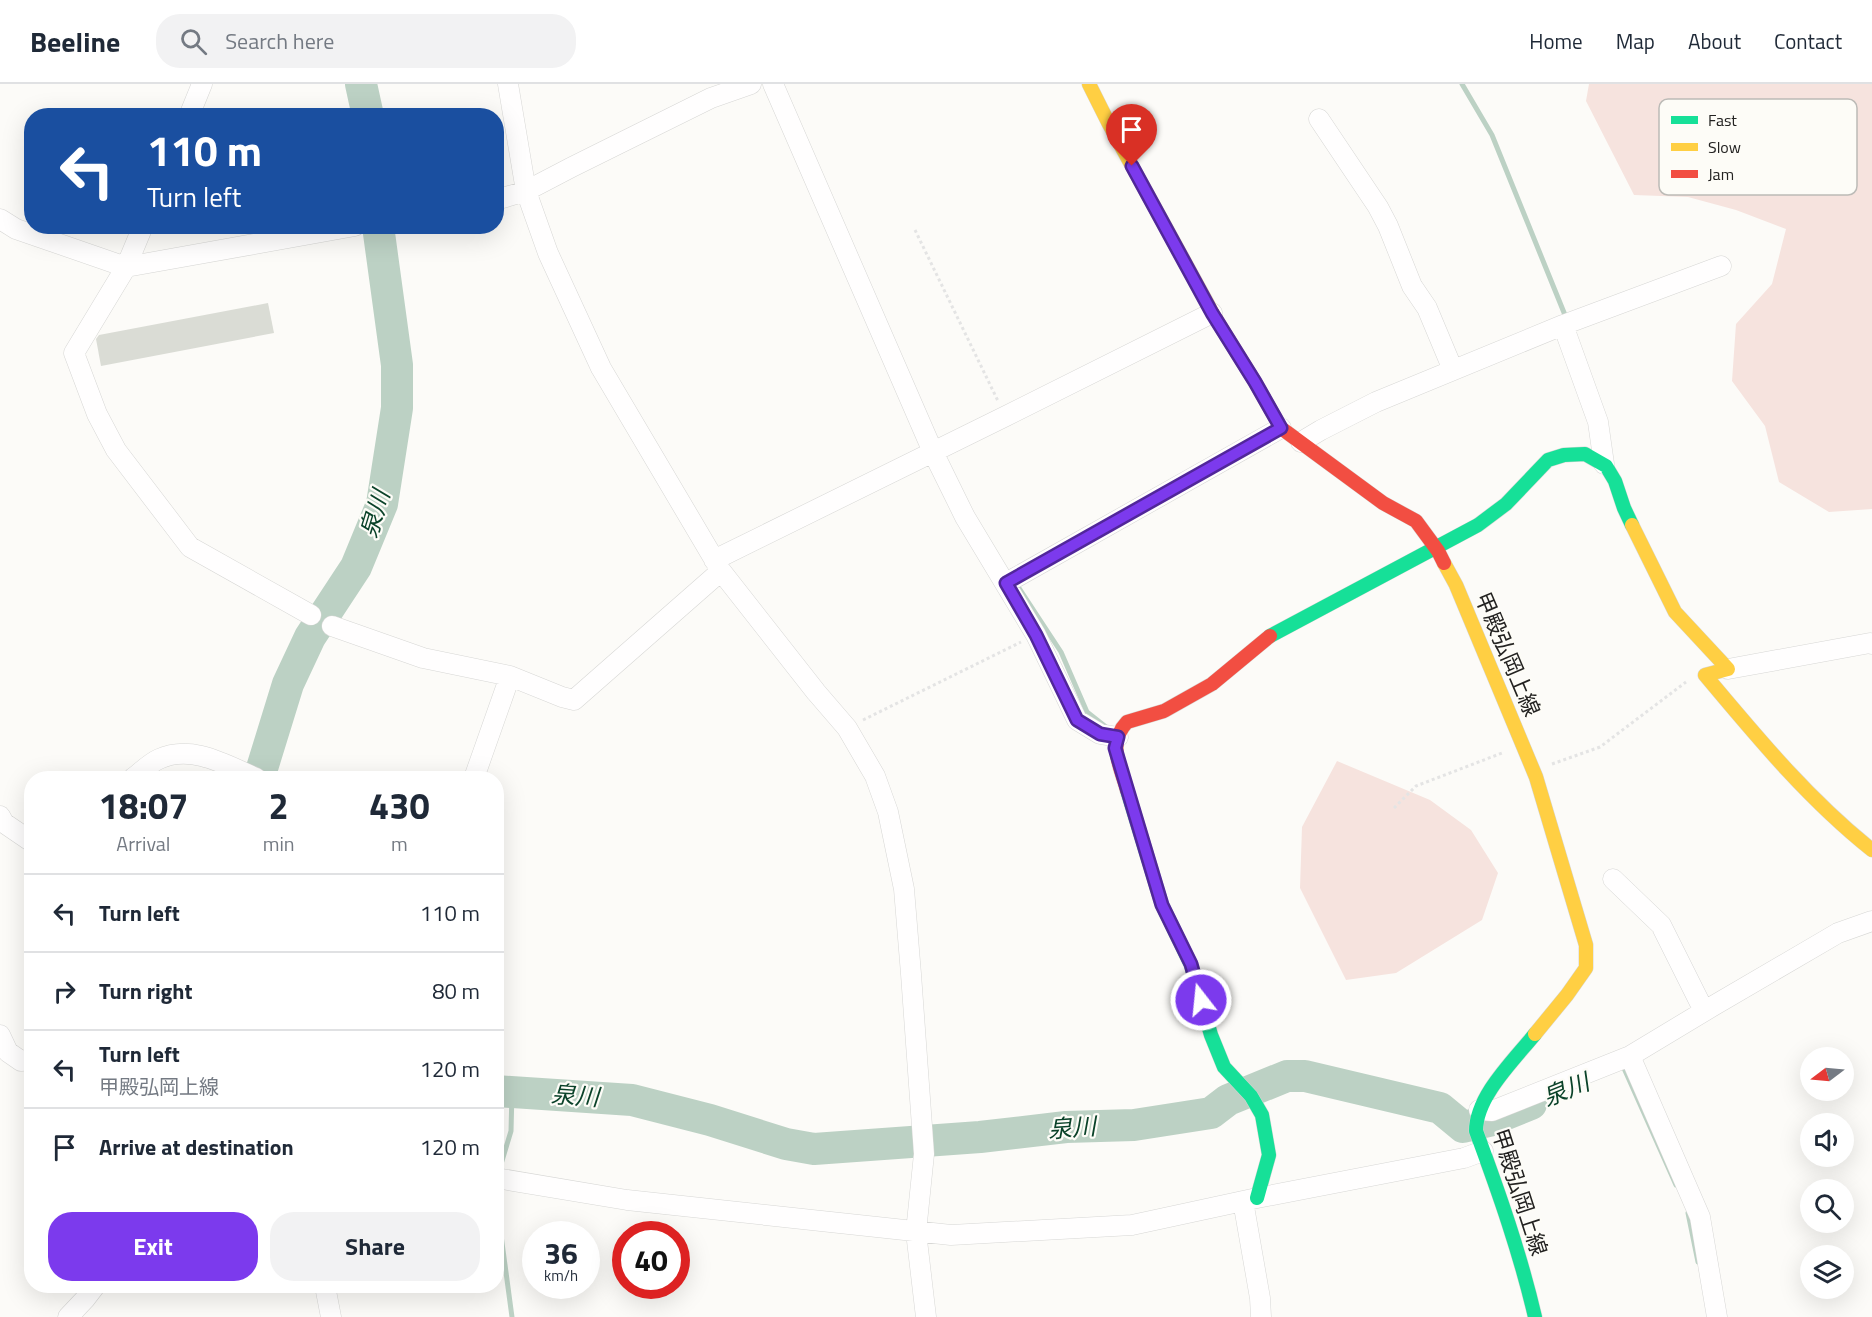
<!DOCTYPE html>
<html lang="en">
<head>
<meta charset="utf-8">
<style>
	body { margin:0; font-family:"Titillium Web","Noto Sans JP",sans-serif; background:#f2f2f3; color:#1f2937; height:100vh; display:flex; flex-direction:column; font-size:22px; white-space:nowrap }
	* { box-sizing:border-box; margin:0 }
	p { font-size:20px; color:#747a83 }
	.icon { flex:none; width:33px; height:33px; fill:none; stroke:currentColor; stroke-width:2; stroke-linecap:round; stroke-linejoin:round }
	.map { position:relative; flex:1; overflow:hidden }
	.sheet { position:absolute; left:24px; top:687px; width:480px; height:522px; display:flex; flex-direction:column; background:#fff; border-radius:24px; box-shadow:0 6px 24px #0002 }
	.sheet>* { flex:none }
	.guide { position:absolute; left:24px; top:24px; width:480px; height:126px; border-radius:24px; box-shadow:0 6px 24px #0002; background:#1a4fa0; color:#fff; overflow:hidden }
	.needle { width:39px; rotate:254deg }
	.fabs { position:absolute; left:1800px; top:963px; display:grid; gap:12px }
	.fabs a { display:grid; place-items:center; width:54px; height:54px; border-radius:50%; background:#fff; box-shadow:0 6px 24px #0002; font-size:30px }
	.speed { position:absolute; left:522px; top:1137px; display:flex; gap:12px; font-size:30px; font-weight:700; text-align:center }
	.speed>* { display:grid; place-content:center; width:78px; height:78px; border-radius:50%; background:#fff; box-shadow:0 6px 24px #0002; line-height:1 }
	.speed small { font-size:15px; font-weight:400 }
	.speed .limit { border:9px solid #d22; background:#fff; color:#111 }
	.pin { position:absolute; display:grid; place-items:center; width:51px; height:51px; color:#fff; margin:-62px -26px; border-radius:50% 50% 50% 0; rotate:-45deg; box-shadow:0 0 6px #0007 }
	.pin .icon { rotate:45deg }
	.me { position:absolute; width:66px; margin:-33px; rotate:344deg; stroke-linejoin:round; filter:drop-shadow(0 0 4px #0008) }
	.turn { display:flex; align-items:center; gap:21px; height:126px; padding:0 24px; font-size:27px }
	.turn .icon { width:78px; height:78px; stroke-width:2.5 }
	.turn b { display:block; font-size:42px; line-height:51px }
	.eta { display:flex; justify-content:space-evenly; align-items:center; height:102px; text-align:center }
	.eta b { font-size:36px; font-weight:700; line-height:42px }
	.action { display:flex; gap:12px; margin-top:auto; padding:12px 24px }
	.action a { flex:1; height:69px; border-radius:24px; background:#7c3aed; color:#fff; font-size:24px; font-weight:700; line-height:69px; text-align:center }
	.action a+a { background:#f2f2f3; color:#1f2937 }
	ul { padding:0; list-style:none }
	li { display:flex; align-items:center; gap:18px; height:78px; padding:0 24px; border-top:2px solid #e0e1e3 }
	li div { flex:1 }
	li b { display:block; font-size:22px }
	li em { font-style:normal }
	header { display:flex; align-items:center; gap:36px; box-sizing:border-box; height:84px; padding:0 30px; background:#fff; border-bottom:2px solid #e0e1e3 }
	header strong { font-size:28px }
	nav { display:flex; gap:33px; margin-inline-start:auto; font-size:21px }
	.search { width:420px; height:54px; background:#f2f2f3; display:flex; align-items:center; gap:15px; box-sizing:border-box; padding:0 21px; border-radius:24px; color:#747a83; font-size:22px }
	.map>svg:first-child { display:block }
	.green { fill:#f6e3de }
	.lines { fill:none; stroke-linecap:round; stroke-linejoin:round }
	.stream { stroke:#bcd1c4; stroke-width:5 }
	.river { stroke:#bcd1c4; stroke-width:32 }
	.building { fill:#dadcd5 }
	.street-casing { stroke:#d7d7d5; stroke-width:21 }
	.fast-casing { stroke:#d7d7d5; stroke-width:15 }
	.slow-casing { stroke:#d7d7d5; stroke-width:15 }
	.jam-casing { stroke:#d7d7d5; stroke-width:15 }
	.path { stroke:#e4e4e4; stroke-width:3; stroke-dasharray:3 3; stroke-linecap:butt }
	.street { stroke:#fffefe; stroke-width:20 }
	.fast { stroke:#16e098; stroke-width:14 }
	.slow { stroke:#ffcf43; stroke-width:14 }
	.jam { stroke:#f24e42; stroke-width:14 }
	.route-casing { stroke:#51269a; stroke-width:15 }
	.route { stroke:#7c3aed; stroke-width:10 }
	.labels { text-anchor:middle; stroke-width:4.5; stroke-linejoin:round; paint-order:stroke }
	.street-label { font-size:22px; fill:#232221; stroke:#fdfcf7 }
	.water-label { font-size:24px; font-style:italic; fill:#0a4229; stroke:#fdfcf7 }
	.key { fill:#fdfcf7; stroke:#bcbbb7; stroke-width:1.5 }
	.key-label { font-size:16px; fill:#232221 }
</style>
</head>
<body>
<header>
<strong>Beeline</strong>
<div class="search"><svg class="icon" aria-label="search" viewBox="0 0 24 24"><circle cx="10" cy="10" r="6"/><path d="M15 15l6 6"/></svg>Search here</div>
<nav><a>Home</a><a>Map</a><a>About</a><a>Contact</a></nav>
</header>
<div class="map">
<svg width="1872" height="1233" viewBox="0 0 1872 1233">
	<rect width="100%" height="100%" fill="#fcfbf8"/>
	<!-- green -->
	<path class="green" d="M1589,0H1872V425L1829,428L1779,398L1765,342L1732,297L1736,240L1772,200L1786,145L1736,126L1688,113L1634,111L1586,17Z
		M1337,677L1430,716L1471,746L1498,789L1482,836L1396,889L1346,896L1300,804L1302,743Z"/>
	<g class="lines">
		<!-- stream -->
		<path class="stream" d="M1462,0L1492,51L1567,236
			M1017,501L1061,568L1087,628L1106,643
			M1623,982L1676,1101
			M498,1090L511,1047L512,1008
			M496,1114L512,1233
			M1688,1129L1698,1178"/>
		<!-- river -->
		<path class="river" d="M361,0L368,32
			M259,694L288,600L310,553L356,483L382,420L397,324V281L378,142
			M496,1007L632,1016L710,1036L786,1060L814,1065L980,1053L1066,1043L1134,1041L1211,1029L1228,1016L1287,992H1305L1440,1024L1463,1043L1489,1037L1531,1020"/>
	</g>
	<!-- building -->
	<path class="building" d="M268,219L274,249L101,282L96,255L99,251Z"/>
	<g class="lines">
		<defs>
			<path id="street" d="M508,0L526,107L548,169L601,284L721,487L816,608L847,644L875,692L888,728L904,805L911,890L924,1070L916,1148L926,1233
				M773,0L933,368L965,433L1036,551L1077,636L1100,650L1118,653
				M189,32L202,0
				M1319,35L1378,123L1388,142L1412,202L1427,224L1453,286
				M496,116L526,107L572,83L711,14L751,0
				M0,135L16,145L126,183L355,142
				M143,142L126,183L74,269L97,330L116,366L190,463L311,531
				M1563,241L1721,182
				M1301,358L1321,346L1376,318L1563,241L1598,338L1604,380
				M714,476L1006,332L1212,229
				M1006,499L1281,344
				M332,542L423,574L510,592L562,613L574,616L721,487
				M1728,585L1870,559L1872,560
				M133,694C141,688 150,679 159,675C192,660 226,681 256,694
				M474,694L510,592
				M0,732L4,739L29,756L32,755
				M1613,795L1661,841L1704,927
				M0,951L8,968L21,977L32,976
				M1630,972L1713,922L1838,849L1872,837
				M1479,1026L1492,1027L1630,972L1700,1133L1717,1233
				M496,1094L627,1116L951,1151L1132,1141L1257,1114L1464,1074L1483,1067
				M1243,1117L1260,1214L1261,1233
				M325,1202L331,1233
				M68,1233L85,1215L95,1202"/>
			<path id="fast" d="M1270,552L1478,441L1506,420L1548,376L1564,371L1585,370L1606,382L1615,397L1624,424L1632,441
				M1127,706L1162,821L1191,881L1211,951L1224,983L1251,1012L1262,1031L1269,1071L1257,1114
				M1535,1233C1520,1169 1499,1109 1476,1047C1476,1012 1514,976 1535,950"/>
			<path id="slow" d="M1089,0L1109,40L1216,235
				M1632,441L1675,528L1728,585L1705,591C1757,653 1808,715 1872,766
				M1444,479L1456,501L1536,693L1586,861V884L1567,911L1535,950"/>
			<path id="jam" d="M1216,235L1255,298L1281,344L1383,419L1416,437L1438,467L1444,479
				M1127,706C1120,681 1107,659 1127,638L1164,627L1212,600L1270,552"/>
		</defs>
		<!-- street casing -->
		<use href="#street" class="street-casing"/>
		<!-- fast casing -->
		<use href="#fast" class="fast-casing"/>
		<!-- slow casing -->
		<use href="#slow" class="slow-casing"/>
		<!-- jam casing -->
		<use href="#jam" class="jam-casing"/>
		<!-- path -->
		<path class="path" d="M915,146L998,317
			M863,636L1021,558
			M1552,680L1600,663L1686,598
			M1394,724L1416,702L1502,669"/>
		<!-- street -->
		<use href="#street" class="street"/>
		<!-- fast -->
		<use href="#fast" class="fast"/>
		<!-- slow -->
		<use href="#slow" class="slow"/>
		<!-- jam -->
		<use href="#jam" class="jam"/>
	</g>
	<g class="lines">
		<defs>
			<path id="route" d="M1132,82L1212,229L1255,298L1281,344L1006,499L1036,551L1077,636L1100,650L1118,653L1115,664L1162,821L1191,880L1201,916"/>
		</defs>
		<!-- route casing -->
		<use href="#route" class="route-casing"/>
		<!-- route -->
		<use href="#route" class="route"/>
	</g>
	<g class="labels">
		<!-- street labels -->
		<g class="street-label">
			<text transform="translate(1508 570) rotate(67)" y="8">甲殿弘岡上線</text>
			<text transform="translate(1520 1108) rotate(72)" y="8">甲殿弘岡上線</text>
		</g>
		<!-- water labels -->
		<g class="water-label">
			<text transform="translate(375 430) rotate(-73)" y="8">泉川</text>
			<text transform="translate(1566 1006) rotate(-22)" y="8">泉川</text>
			<text transform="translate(575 1012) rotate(4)" y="8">泉川</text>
			<text transform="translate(1072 1044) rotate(-4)" y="8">泉川</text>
		</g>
	</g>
	<!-- legend -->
	<rect x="1659" y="15" width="198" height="96" rx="9" class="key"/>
	<rect x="1671" y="32" width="27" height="8" fill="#16e098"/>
	<rect x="1671" y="59" width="27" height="8" fill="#ffcf43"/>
	<rect x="1671" y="86" width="27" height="8" fill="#f24e42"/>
	<g class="key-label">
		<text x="1708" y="42">Fast</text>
		<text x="1708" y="69">Slow</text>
		<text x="1708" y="96">Jam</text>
	</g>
</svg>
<div class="fabs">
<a><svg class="needle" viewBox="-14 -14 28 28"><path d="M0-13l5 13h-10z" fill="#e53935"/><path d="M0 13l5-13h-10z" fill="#747a83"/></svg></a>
<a><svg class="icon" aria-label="sound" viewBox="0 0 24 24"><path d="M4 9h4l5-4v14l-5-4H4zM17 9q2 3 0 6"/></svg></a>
<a><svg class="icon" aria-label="search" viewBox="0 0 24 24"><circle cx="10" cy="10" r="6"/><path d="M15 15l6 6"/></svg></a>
<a><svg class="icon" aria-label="layers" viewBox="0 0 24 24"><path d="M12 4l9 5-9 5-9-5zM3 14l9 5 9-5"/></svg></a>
</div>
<div class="speed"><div>36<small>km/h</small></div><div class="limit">40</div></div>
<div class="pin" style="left:1132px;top:82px;background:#d93025"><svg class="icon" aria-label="arrive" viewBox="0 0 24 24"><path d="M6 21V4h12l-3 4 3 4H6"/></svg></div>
<svg class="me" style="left:1201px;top:916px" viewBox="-20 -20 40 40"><circle r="17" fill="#7c3aed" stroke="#fff" stroke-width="3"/><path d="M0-11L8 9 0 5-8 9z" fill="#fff"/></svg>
<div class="guide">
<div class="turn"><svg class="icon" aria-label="left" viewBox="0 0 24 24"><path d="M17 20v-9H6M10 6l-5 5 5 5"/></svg><div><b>110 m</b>Turn left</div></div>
</div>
<section class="sheet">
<div class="eta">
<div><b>18:07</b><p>Arrival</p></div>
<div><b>2</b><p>min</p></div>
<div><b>430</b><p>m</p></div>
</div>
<ul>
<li><svg class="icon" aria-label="left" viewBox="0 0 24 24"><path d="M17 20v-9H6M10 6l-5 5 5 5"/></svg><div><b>Turn left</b></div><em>110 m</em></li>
<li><svg class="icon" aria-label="right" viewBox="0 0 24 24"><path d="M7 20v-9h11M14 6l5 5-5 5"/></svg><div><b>Turn right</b></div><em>80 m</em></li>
<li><svg class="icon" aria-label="left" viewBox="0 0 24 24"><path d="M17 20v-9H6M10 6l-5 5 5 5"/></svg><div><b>Turn left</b><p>甲殿弘岡上線</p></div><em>120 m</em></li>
<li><svg class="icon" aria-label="arrive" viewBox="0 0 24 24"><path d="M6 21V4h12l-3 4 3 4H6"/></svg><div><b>Arrive at destination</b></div><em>120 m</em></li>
</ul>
<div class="action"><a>Exit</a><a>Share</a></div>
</section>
</div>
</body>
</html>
